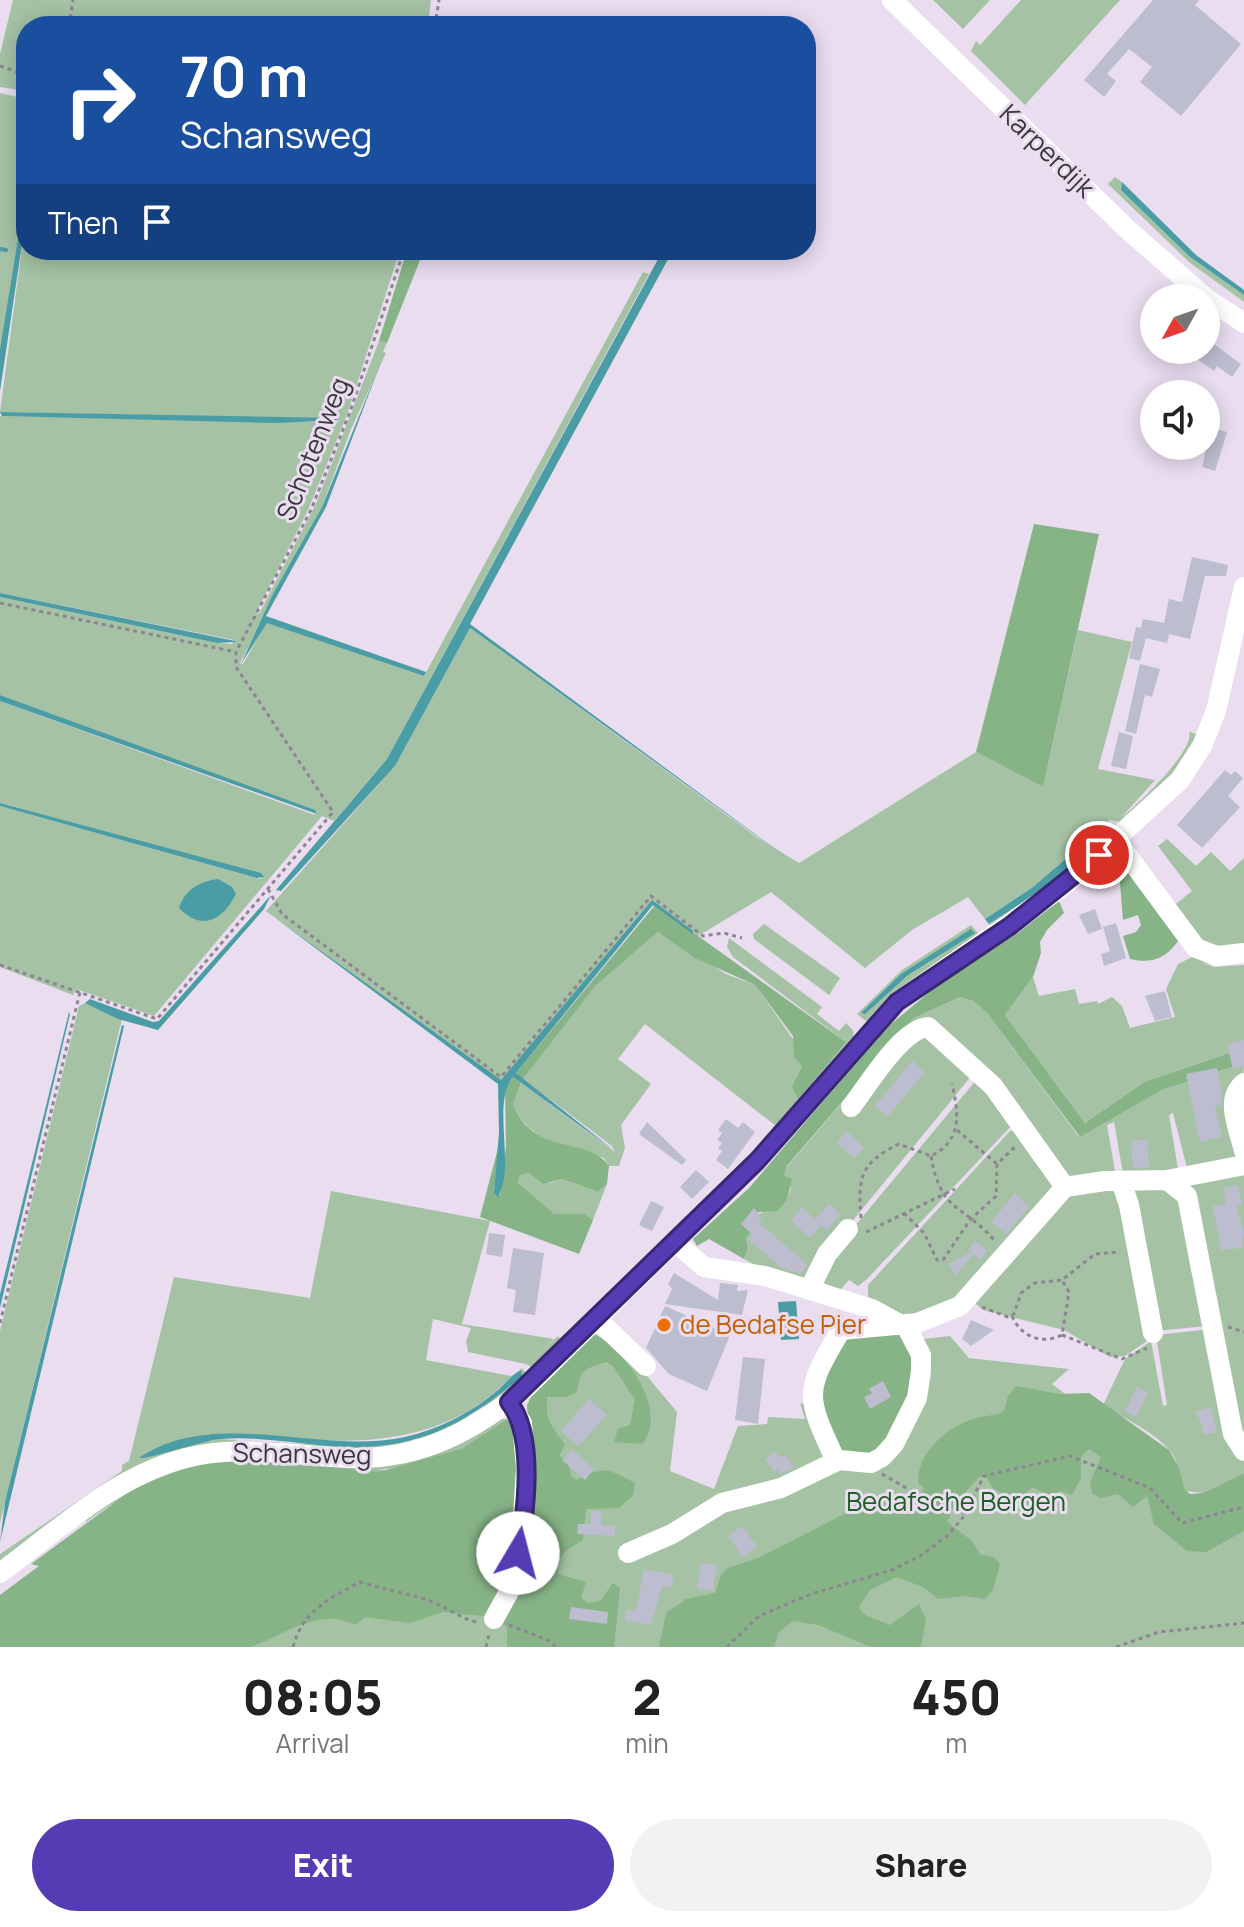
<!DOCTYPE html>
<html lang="en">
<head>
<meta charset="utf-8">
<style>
	body { margin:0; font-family:Manrope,sans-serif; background:#f2f2f2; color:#222; height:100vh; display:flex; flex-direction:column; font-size:30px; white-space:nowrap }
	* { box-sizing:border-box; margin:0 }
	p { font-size:26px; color:#767676 }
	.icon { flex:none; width:44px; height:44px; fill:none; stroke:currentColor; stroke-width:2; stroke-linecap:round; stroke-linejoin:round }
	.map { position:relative; height:1647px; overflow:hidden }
	.side { display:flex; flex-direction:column; background:#fff; flex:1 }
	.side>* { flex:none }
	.hud { position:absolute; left:16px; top:16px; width:800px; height:244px; border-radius:32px; box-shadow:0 4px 20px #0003; background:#1a4fa0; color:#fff; overflow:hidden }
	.needle { width:52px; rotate:230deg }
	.buttons { position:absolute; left:1140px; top:284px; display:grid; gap:16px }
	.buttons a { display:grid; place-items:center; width:80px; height:80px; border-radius:50%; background:#fff; box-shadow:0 4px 20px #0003; font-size:40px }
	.pin { position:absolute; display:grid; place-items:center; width:68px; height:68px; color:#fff; margin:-34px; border:4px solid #fff; border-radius:50%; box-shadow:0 2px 8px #0007 }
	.me { position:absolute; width:88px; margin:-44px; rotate:8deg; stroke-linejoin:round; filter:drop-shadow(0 0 6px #0008) }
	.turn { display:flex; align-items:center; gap:28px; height:168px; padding:0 32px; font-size:36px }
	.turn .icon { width:104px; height:104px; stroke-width:2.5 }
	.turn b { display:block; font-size:56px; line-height:68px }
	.then { display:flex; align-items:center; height:76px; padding:0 32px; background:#0003; gap:16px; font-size:30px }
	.eta { display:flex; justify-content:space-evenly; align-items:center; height:136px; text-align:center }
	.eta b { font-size:48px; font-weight:800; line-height:56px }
	.action { display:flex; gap:16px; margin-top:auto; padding:16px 32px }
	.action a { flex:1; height:92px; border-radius:48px; background:#563cb4; color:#fff; font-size:32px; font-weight:800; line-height:92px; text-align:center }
	.action a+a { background:#f2f2f2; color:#222 }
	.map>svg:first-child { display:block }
	.green { fill:#a5c2a5 }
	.forest { fill:#87b487 }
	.water { fill:#4a9ca5 }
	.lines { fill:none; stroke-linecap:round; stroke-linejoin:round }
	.stream { stroke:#4a9ca5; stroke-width:4 }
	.building { fill:#bdbdd0 }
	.path { stroke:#8d8591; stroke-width:3; stroke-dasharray:4 4; stroke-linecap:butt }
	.minor { stroke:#fff; stroke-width:20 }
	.route-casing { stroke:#382775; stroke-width:20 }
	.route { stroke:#563cb4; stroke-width:14 }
	.food-dot { fill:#e8710a; stroke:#e9ddef; stroke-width:3 }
	.labels { text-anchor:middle; stroke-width:6; stroke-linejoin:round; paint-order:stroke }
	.street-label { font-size:26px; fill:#3a363d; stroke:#e9ddef }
	.food-label { font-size:26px; fill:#c56008; stroke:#e9ddef; text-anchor:start }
	.park-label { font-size:26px; fill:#1e5e25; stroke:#e9ddef }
</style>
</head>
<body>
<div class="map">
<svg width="1244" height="1647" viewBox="0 0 1244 1647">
	<rect width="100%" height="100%" fill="#e9ddef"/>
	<!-- green -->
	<path class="green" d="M13,0H431L428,26H26V91L0,87V54Z
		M933,0H990L963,29Z
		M1021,0H1120L1025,105L971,51L976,41L980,45Z
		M0,93L26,99V189L0,351Z
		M1115,177L1122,182L1121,190L1190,257L1244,295V302L1189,262L1108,184Z
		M26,218V250H400L347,415L308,510L256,613L259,614L316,504L379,341L387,343L383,352L386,353L351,429L322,507L240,663L243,664L267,622L424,676L643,272L649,274L387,759L334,821L322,816L154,1016L76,989L73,995L0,967V806L257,878L261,879L263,875L0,803V701L315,815L317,812L0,695V597L217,643L232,644L234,640L0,593V416L338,422L340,419L0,412Z
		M470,628L758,838L799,863L976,752L1043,787L1078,630L1132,642L1098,769L1155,780L1120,819C1138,804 1196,750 1189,731L1200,736L1192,752L1127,823L1109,820L1033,887L985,919L990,924L1035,893L1108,830L1111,838L1061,881L991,927L968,897L912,930L865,968L771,892L698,936L652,900L501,1081L266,911L395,766Z
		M1167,839L1196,866L1211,852L1230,871L1244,858V946L1212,950L1172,907L1192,891L1158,846Z
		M764,924L840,978L829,995L754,939L753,934Z
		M971,925L979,934L870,1019L866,1021L857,1014L902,970Z
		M658,932L726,974L755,985L795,1042L794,1047L802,1066L796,1078L846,1042L733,957L727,947L729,938L822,1007L817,1014L839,1031L846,1023L853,1030L854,1039L776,1126L645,1024L618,1059L651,1084L621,1125L625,1148L619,1166H609L604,1158C568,1148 528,1142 513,1104L521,1083L615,1152L612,1146L523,1079L595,985Z
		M1196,955L1214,965L1200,962L1214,967L1244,965V1048L1144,1082L1085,1123L1005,1015L1033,977L1039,996L1075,989L1079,1004L1097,1001L1098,1004L1112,997L1122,1006L1130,1028L1175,1017L1166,989L1178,964Z
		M960,997L973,1001L987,1013L1079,1137L1162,1090L1244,1063L1240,1157L1188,1172L1173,1113L1169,1115L1179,1175L1124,1179L1114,1122L1107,1125L1116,1177L1072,1182L994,1084L919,1032L971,1072L968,1080L805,1279L770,1273L744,1259L748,1248L746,1238L755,1228V1216L787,1200L791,1188L783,1176L787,1167L914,1018Z
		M85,1003L122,1019L0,1523V1331L79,1006Z
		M977,1079L1013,1124L867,1279L858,1286L849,1280L836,1295L821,1279L830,1256Z
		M1017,1129L1060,1183L960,1300L899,1319L868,1297V1285L1010,1131Z
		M1244,1169V1447L1178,1181Z
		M529,1173L550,1183L562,1179L598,1192L607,1184L593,1220C579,1210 569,1219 554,1214C541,1211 527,1192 518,1183L520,1175Z
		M1126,1184L1177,1188L1208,1326L1155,1331Z
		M1116,1186L1149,1332L1147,1341L1125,1356L1110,1357L1064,1330L983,1310L976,1304L975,1298L1064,1195Z
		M331,1191L490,1221L462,1324L554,1339L531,1361L558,1336L564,1343L535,1369L526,1364L468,1352L466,1341L471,1328L433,1319L426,1360L512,1376C452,1439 374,1446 292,1438C253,1434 208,1430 171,1445C161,1449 146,1453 139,1459L167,1449L220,1439L355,1447L415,1440L478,1412L522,1368L529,1377L483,1415L396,1449L185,1452L0,1567V1554L122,1471V1465L129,1461L174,1277L310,1298Z
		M1211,1329L1230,1437L1237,1450L1244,1454V1473L1203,1493L1186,1491L1182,1501L1244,1480V1647H0V1606L141,1501L204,1467H313C229,1447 154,1471 86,1522L85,1516C140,1473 203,1451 273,1456C317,1459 358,1468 402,1460C436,1454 468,1438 497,1419H507L461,1449L417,1464L379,1470L423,1473L531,1420L576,1364L621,1345L677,1412L670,1471L714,1489L738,1426L767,1424L768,1417L805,1419L800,1403L812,1407L814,1417L833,1415L923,1339L950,1336L969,1358L1069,1369L1052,1384L1135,1447L1179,1470C1175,1440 1127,1421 1103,1405L1125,1359L1151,1341L1163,1406L1167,1405L1156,1335Z"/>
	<!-- forest -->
	<path class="forest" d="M407,250H424L387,343L379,341Z
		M1034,524L1099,534L1043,787L976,752Z
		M1118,859L1178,941C1166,959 1150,964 1130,959L1123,936L1136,932L1141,925L1138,915L1123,920Z
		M1059,901L1064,913L1047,930L1040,942L1041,953L1033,977L1005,1015L1085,1123L1144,1082L1244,1048V1063L1162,1090L1080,1137L987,1013L973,1001L960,997L914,1018L787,1166L784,1176L792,1179L787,1200L777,1211L759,1212L755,1216V1228L746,1238L748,1248L744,1259L709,1239L697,1246L693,1239L749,1188L884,1030L939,984L1018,933Z
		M655,905L846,1042L798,1099L792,1087L802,1066L794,1057L793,1036L755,985L695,958L658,932L595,986L523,1079L516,1073Z
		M513,1077L521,1083L513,1104C534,1158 588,1135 609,1166L607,1184L598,1192L562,1179L543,1184L529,1173L520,1175L518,1183L554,1214H584L593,1220L579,1254L480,1217L499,1144L494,1193L500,1195L506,1147L505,1088Z
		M896,1328L915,1356L911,1396L879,1452L839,1457L816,1380L847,1331Z
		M595,1334C625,1350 670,1411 642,1444L614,1442L618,1429L630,1425L635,1400L613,1366L606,1362C583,1370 581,1368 577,1392L566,1397H548C543,1420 554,1428 565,1445L559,1456L568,1461L571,1476L576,1480C606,1466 606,1468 635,1483L633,1495L619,1508L586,1509L583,1540C568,1550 554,1555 558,1574L586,1582L581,1598L587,1603L600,1601L613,1583L620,1588L614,1647H507V1627L496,1620L530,1467L527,1405L533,1393Z
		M1016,1386L1060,1394L1089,1393L1169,1450L1179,1467L1184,1489L1190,1494L1203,1493L1244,1473V1531L1206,1552L1187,1551L1154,1524L1147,1496L1133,1507L1118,1494L1101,1498L1092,1494L1090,1482L1101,1457L1089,1449L1081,1457V1478L1072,1495L1059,1491L1049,1497L1033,1487L1027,1492L1028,1504L1021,1507L992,1487L987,1478L979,1477L954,1505L947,1522L971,1540L981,1555L994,1557L1000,1564L993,1590L985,1599L964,1596L938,1599L925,1588L897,1577L870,1590L859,1607L865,1615L890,1625L919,1604L926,1620L921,1647H871L818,1625L793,1621L779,1632L774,1647H659L666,1613L686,1599L715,1593L721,1575L728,1568L758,1558L852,1510L871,1511L899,1495L919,1502L924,1488L918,1483C917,1454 946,1427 973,1419C984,1415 994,1417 1004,1411L1008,1396Z
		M507,1419L519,1436L509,1586L491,1617L443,1612L410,1623L365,1617L355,1625C319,1606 284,1635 251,1647H0V1595L39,1566L31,1564L133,1489L184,1468L227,1460L285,1462L378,1472L461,1449Z"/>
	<!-- water -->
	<path class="water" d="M1122,182L1196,255L1244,290V295L1190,257L1121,190Z
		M26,189V218L0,391V349Z
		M663,250H673L470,624L790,860L470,628L395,766L281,891L276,890L387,759Z
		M381,362L326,507L266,616L426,672L424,676L267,623L241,664L273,594L322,507Z
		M0,412L334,418L341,420L276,423L2,416Z
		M0,593L235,641V642L217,643L0,597Z
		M0,695L315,810L317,814L0,701Z
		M0,803L261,873L264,877L257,878L0,806Z
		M1101,828L1106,830C1077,868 1029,898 989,924L985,919L1033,887Z
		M218,879L232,887L236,894C223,920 202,932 179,908C185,890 198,882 218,879Z
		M271,895L264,909L158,1030L118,1019L85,1003L90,999L153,1022L159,1021Z
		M652,900L693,931V934L653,905L516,1073L616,1152L513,1077C491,1103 516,1166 498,1197L494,1193L499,1133L498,1084L271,915L501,1080Z
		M971,929L975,933L908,975L865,1014L861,1013L901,974Z
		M69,1012L70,1014L0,1308V1294Z
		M122,1025L124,1026L0,1542L5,1502Z
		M796,1301L799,1339L781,1340L778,1302Z
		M521,1370L522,1376C462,1428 410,1453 329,1446C293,1443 256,1436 220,1439C203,1441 145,1460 139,1458C216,1406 320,1456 405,1437C439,1429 471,1413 498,1390C506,1383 511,1375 521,1370Z"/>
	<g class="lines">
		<!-- stream -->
		<path class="stream" d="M0,249L6,250"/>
	</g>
	<!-- building -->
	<path class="building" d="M1153,0H1199L1195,5L1241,44L1181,116L1140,82L1152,67L1129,49L1107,74L1116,81L1104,97L1084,80Z
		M1210,341L1241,364L1232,377L1217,366L1214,371L1197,359Z
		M1211,428L1227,432L1215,471L1202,467Z
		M1192,557L1228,565L1226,576H1205L1190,639L1169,634L1167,643L1146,638L1140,661L1129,658L1136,627L1141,628L1143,619L1164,623L1169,599L1182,602Z
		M1140,664L1160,669L1152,697L1145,695L1136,734L1125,731Z
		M1119,732L1133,736L1126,769L1111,766Z
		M1225,770L1231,775L1235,771L1243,778L1228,796L1240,807L1202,848L1177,825Z
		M1095,909L1102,929L1088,934L1079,915Z
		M1116,923L1126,958L1104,966L1101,954L1110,951L1103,927Z
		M1165,991L1172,1017L1155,1021L1145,996Z
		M1244,1040V1066L1233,1069L1227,1044Z
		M912,1061L925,1072L887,1117L875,1106Z
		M1217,1068L1222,1095L1221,1105L1215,1106L1222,1137L1200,1142L1186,1074Z
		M726,1119L738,1128L743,1122L755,1132L728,1169L716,1160L722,1151L718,1148L722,1143L717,1140L722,1133L718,1130Z
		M647,1122L686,1160L682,1165L639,1134Z
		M846,1131L864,1147L854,1158L837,1143Z
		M1147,1140L1149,1167L1133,1168L1131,1141Z
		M696,1170L709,1182L692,1199L680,1187Z
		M1238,1185L1242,1204L1236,1205L1244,1232L1242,1248L1221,1250L1213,1206L1226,1204L1223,1188Z
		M1015,1193L1029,1207L1006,1234L991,1222Z
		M651,1201L664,1207L652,1231L639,1225Z
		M829,1204L840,1214L827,1230L821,1225L810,1238L791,1221L802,1208L815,1219Z
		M754,1208L762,1218L758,1222L807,1264L802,1274L782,1268L748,1239L752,1234L741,1224Z
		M489,1233L505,1235L502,1257L486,1254Z
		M975,1241L987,1251L980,1260L973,1254L955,1276L949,1264L971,1252L968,1250Z
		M513,1248L544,1253L535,1315L513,1312L516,1290L507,1288Z
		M674,1273L718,1300L720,1283L738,1285L737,1291L748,1290L742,1315L665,1304L672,1289L668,1284Z
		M665,1306L730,1335L707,1391L669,1374L646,1348Z
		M971,1320L994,1330L971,1346L962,1339Z
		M743,1357L765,1359L758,1424L735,1420Z
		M883,1381L891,1397L870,1409L864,1397L872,1393L869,1389Z
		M1137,1387L1148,1392L1136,1417L1125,1411Z
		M589,1399L607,1415L578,1446L561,1431Z
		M1211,1407L1217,1432L1204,1435L1199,1418L1194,1412Z
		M572,1449L594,1469L585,1480L562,1460Z
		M775,1451L780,1458L785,1455L794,1467L780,1474L777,1469L774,1472L765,1459Z
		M591,1511H602L601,1525L615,1526V1536L577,1534L578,1524H591Z
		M491,1525L509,1526L505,1554L489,1553Z
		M742,1526L757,1547L743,1557L728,1536Z
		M701,1563L717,1565L713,1591L697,1588Z
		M644,1569L674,1575L671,1588L662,1586L651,1625L625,1620L627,1609L636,1611Z
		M571,1607L608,1612L607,1624L569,1619Z"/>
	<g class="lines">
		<!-- path -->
		<path class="path" d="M69,26L73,0
			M435,26L439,0
			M0,66L26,75
			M0,603L236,652
			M268,889L282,914L501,1077L651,896L703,936L724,933L742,938
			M0,965L157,1019L333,812L236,667V652L311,510L350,412L404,250
			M957,1130L997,1164
			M931,1156C941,1214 962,1203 994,1240
			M904,1213L924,1233L937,1260H943L970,1220L996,1196L997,1164L1015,1147
			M861,1218C858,1177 860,1163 899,1144L931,1156C962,1141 959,1114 952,1084
			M866,1232L955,1189
			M982,1307L1008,1317L1014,1314L1021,1293L1035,1283L1062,1280L1095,1254L1120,1252
			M1012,1316C1021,1337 1042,1345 1062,1335L1069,1292L1062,1280
			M0,1323L80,992
			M1228,1327L1244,1332
			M1062,1335L1122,1359L1147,1348
			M882,1474L924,1498L965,1513
			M509,1625L548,1640L556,1647
			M293,1647C303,1610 329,1599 360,1582C383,1589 406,1593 427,1600C446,1606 460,1619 480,1623
			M486,1647L489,1635
			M727,1647L759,1616L811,1594L892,1570L920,1556L946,1537L962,1519L984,1476L1070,1456L1150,1488L1182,1523L1244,1507
			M1116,1647L1159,1632L1244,1623"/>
		<!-- minor -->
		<path class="minor" d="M892,0L1126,228L1206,298
			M1206,298L1244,323
			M1116,840L1196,948L1217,956L1244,953
			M1244,1083C1224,1099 1239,1129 1244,1151
			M851,1107C867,1087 901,1029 928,1027L993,1086L1065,1187
			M1167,1180L1187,1196L1233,1434L1244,1451
			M1121,1181L1129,1205L1153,1333
			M810,1288L827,1254L848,1229
			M597,1319L646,1366
			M836,1461C806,1396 803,1393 841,1330L917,1323L960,1306L1065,1187L1105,1181L1167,1180L1244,1165
			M628,1553L672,1534L722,1503L781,1488L839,1460L871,1463L882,1457L894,1444L917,1398L921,1371V1355L907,1328L872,1309L765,1276L704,1267L675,1242
			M0,1573C58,1530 115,1476 186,1458C241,1444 295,1456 350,1458C420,1460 475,1431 527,1387L757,1161L897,1002L1065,885L1180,780L1202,746L1216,711L1244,587
			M494,1619L512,1586L522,1531L526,1468L522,1423L509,1402"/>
	</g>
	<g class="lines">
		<defs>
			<path id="route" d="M518,1553C526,1513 536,1436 509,1402L757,1161L897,1002L1010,926L1099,855"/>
		</defs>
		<!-- route casing -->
		<use href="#route" class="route-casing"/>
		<!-- route -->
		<use href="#route" class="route"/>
	</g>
	<!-- markers -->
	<circle class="food-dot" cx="664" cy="1325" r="8"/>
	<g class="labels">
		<!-- street labels -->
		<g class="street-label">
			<text transform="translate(1047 151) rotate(44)" y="9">Karperdijk</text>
			<text transform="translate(313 449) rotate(-68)" y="9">Schotenweg</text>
			<text transform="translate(302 1454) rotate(1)" y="9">Schansweg</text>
		</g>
		<!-- food labels -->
		<g class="food-label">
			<text x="680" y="1334">de Bedafse Pier</text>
		</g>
		<!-- park labels -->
		<g class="park-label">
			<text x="956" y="1511">Bedafsche Bergen</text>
		</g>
	</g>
</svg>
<div class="buttons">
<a><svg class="needle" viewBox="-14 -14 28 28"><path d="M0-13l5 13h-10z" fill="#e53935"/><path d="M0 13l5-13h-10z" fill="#767676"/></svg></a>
<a><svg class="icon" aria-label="sound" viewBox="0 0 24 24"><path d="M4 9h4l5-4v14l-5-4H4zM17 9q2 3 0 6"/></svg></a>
</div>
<div class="pin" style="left:1099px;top:855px;background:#d93025"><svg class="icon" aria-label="arrive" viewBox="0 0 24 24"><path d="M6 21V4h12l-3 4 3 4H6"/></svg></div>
<svg class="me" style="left:518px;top:1553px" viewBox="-20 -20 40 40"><circle r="19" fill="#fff"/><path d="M0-13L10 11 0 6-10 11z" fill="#563cb4"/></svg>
<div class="hud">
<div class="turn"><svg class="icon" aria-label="right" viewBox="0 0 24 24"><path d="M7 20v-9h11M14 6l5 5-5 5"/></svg><div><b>70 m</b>Schansweg</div></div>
<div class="then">Then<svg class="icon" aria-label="arrive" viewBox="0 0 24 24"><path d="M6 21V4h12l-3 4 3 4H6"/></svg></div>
</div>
</div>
<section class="side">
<div class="eta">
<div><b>08:05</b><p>Arrival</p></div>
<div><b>2</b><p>min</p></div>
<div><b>450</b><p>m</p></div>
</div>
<div class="action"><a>Exit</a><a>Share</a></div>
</section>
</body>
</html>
